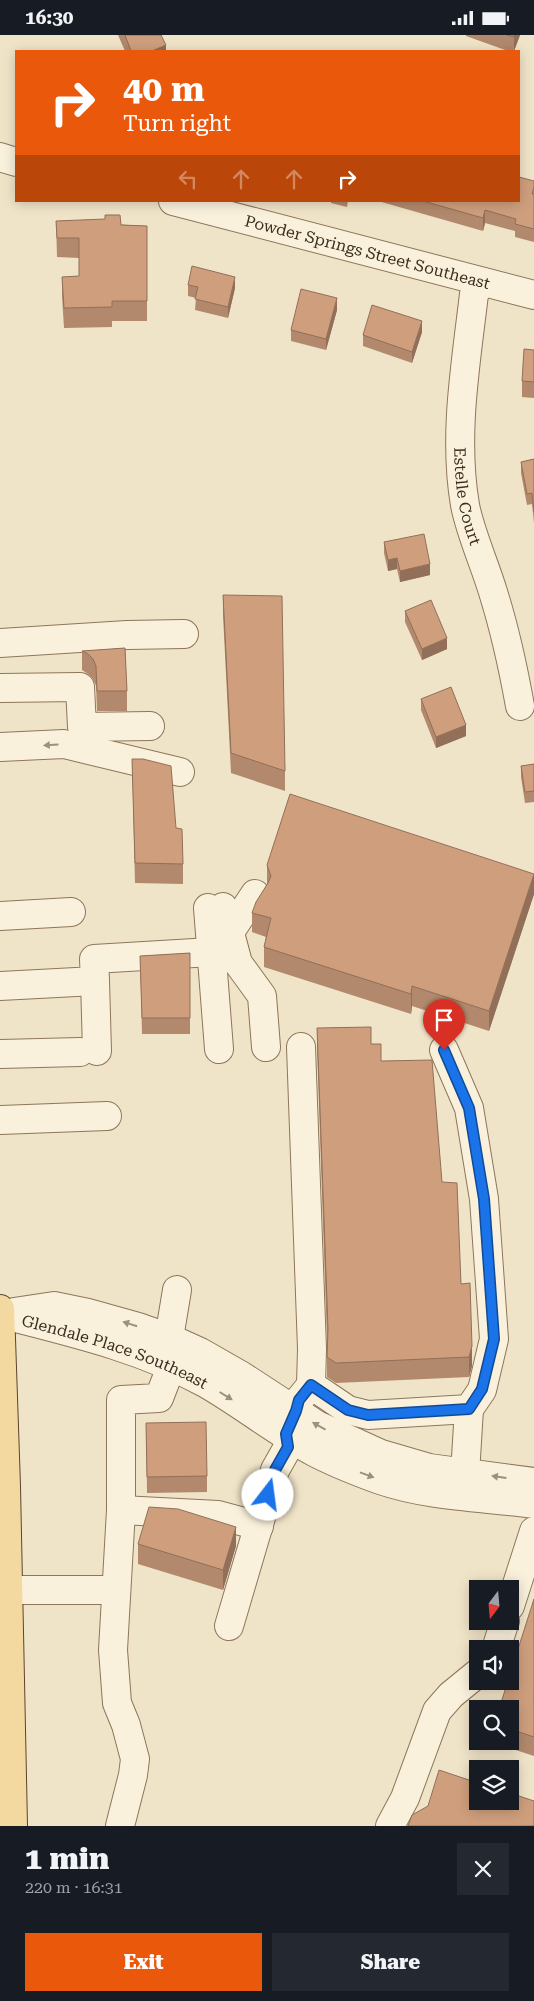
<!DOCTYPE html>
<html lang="en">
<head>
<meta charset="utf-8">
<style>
	body { margin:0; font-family:"Roboto Serif",serif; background:#242831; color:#f1f3f6; height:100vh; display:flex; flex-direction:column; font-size:19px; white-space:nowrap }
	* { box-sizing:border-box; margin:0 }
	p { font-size:16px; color:#9ea1a6 }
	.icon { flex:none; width:28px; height:28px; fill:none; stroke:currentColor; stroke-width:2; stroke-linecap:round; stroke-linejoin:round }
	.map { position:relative; height:1791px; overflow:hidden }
	.panel { display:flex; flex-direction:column; background:#171b24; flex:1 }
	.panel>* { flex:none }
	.guide { position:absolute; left:15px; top:15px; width:505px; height:152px; border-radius:0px; box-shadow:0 2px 12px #0003; background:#ea580c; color:#fff; overflow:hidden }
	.needle { width:32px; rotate:196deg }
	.fabs { position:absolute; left:469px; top:1545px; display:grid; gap:10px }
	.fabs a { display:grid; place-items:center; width:50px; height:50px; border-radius:0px; background:#171b24; box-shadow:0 2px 12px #0003; font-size:25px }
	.pin { position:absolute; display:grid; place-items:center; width:42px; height:42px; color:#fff; margin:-51px -21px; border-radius:50% 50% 50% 0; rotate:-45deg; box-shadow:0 0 5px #0007 }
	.pin .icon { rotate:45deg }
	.me { position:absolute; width:55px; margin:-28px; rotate:15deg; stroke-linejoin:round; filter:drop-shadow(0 0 4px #0008) }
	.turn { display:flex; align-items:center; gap:18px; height:105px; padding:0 25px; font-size:22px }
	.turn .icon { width:65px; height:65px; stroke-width:2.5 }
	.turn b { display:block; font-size:35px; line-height:42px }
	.lanes { display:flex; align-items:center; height:48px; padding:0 25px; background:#0003; justify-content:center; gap:25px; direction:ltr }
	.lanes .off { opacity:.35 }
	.round { display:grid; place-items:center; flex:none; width:52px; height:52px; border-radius:0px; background:#242831 }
	.overview { display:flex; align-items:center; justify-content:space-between; height:85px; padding:0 25px }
	h1 { font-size:30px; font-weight:800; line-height:38px }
	.primary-button { display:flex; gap:10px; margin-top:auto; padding:10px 25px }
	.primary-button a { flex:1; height:58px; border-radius:0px; background:#ea580c; color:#fff; font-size:20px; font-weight:800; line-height:58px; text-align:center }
	.primary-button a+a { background:#242831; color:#f1f3f6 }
	.status { display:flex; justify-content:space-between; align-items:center; height:35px; padding:0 25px; background:#171b24; direction:ltr }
	.status svg { height:14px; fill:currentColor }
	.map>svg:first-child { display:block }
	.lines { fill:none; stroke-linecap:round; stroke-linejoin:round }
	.minor-casing { stroke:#8d765c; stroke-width:30 }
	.major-casing { stroke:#5b4430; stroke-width:30 }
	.minor { stroke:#faf1dc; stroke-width:28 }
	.major { stroke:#f3d9a0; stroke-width:28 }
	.wall { fill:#b2896c }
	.shaded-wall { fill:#916f58 }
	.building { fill:#cf9f7d; stroke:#916f58 }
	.oneway { fill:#9c907e }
	.route-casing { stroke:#114b97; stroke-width:12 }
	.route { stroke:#1a73e8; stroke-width:9 }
	.labels { text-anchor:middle; stroke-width:5; stroke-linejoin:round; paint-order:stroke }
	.street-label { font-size:16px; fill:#3d2e20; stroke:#f7eed8 }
</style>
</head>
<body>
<div class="status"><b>16:30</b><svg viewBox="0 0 49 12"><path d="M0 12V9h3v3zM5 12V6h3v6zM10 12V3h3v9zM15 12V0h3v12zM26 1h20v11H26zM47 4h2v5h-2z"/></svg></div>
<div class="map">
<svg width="534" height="1791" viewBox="0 0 534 1791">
	<rect width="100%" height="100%" fill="#f0e4c8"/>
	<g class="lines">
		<defs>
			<g id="minor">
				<path d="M0,122L16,127"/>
				<path id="s1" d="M173,166L534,260"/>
				<path id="s2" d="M482,247L474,259C466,328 453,400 465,470C470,497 485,530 493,557C505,595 513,632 520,671"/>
				<path d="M0,608L127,600L184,599"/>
				<path d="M0,653L80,652L82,692L150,691"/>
				<path d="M0,712L64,709L180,737"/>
				<path d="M223,872L238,928L262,961L266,1012"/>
				<path d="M208,873L219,1014"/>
				<path d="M0,881L71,877"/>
				<path d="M230,897L255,859"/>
				<path d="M95,946L97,1016"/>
				<path d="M0,951L95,946L94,924L211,917"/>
				<path d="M0,1019L80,1017"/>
				<path d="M0,1085L107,1081"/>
				<path d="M14,1277L54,1271L88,1278L138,1292L169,1303L200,1317L242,1341L317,1390L381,1419L429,1433L534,1447"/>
				<path id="s3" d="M0,1279C70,1297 141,1313 205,1348C242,1369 276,1397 314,1417C335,1428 358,1437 380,1445C430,1462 483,1462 534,1469"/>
				<path d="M169,1303L177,1255"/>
				<path d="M311,1350L348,1375L368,1380L469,1374L482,1355L494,1304L484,1164L469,1073L444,1015"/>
				<path d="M464,1455L469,1374"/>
				<path d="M121,1475L218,1480L259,1491"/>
				<path d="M7,1555H115"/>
				<path d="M510,1571L534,1496"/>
				<path d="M229,1591L275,1435L288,1412L286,1399L296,1376L299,1365L311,1350L312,1314L301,1012"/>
				<path d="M496,1614L505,1586"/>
				<path d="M120,1791L133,1740L135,1724L126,1690L117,1668L113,1615L121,1475V1365L159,1363L171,1332"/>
				<path d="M390,1791L405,1763L437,1676L451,1660L478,1638"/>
			</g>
			<path id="major" d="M0,1274L6,1451L13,1791"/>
		</defs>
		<!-- minor casing -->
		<use href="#minor" class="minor-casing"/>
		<!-- major casing -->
		<use href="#major" class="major-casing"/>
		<!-- minor -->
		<use href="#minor" class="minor"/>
		<!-- major -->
		<use href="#major" class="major"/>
	</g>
	<!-- wall -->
	<path class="wall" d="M118,0H161L166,16H125Z
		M466,0H520L514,16H508L466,1Z
		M534,146V207L515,202V196L485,188L483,196L378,166H519Z
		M331,166H348L347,172L331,168Z
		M56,186L147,191V286H112V292L64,293L62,261V242L79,241V223L57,222Z
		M188,250L235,253L228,283L195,275L196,263L188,261Z
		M337,275L326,315L291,306V295Z
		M422,297L412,328L363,311V300Z
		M534,315V363L522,362V346Z
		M534,424V488L532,469L527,470L521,438V427Z
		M384,507L430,540L400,547L397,534L388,536L384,518Z
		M223,560L285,736V756L231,738L223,580Z
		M405,576L447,614L422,625L405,587Z
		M125,613L127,656V676H97L96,651L93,644L88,639L82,635V616Z
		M421,664L466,701L436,713L421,675Z
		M132,724L176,793L183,829V849L135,848Z
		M534,729V767L525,768L521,742V731Z
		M267,830L534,859L489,996L412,971L411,979L264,932V912L266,902L252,897V878L267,849Z
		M190,918V999H142L140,921Z
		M317,993L371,1009L381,1026L442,1147L461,1249L472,1331L469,1342L336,1348L327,1342V1305L317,1013Z
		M146,1388L207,1441V1457L147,1458Z
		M138,1509L236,1511L223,1555L138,1529Z
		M534,1564V1721L494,1708V1706H510V1674Z"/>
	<!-- shaded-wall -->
	<path class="shaded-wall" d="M514,0H520L514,16Z
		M166,10V16H152Z
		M485,175V188L483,196V183Z
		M235,242V253L228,283V272Z
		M337,263V275L326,315V304Z
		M422,286V297L412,328V317Z
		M397,523V534L388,536V525Z
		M430,529V540L400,547V536Z
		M447,603V614L422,625V614Z
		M466,690V701L436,713V702Z
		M534,839V859L489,996V976Z
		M412,951V971L411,979V959Z
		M472,1311V1331L469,1342V1322Z
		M236,1492V1511L223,1555V1535Z"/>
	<!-- building -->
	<path class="building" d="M125,0H161L166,10L152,16H131Z
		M507,0H514V2Z
		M519,142L534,146V152L532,159H534V194L515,189L516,184L485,175L483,183L423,166H519Z
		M105,180H120L121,190L147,191V266H112V272L64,273L62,242L79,241V203H57L56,186L105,184Z
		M192,231L235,242L228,272L195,264L198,252L188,250Z
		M301,254L337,263L326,304L291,295Z
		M372,270L422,286L412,317L363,300Z
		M524,314L534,315V347L522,346Z
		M534,424V477L532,458L527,459L521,427Z
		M424,499L430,529L400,536L397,523L388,525L384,507Z
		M223,560L282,561L285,736L231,718Z
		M431,565L447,603L422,614L405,576Z
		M125,613L127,656H97L96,631L93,624L88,619L82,616Z
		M451,652L466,690L436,702L421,664Z
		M132,724H143L171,731L176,793L182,794L183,829L135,828Z
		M534,729V756L525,757L521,731Z
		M290,759L534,839L489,976L412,951L411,959L264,912L271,883L252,878L256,867L268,848L271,841L267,830Z
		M190,918V983H142L140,921Z
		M371,992V1009H381V1026L432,1025L442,1147L457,1148L461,1249L470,1248L472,1311L469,1322L336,1328L327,1322L328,1294L317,993Z
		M206,1387L207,1441L147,1442L146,1388Z
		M149,1472L178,1474L236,1492L223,1535L138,1509Z
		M534,1564V1702L510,1694V1674H499L508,1646H510V1639Z
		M439,1735L478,1748V1766H510V1758L534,1766V1791H408L412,1780L428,1771Z"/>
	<!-- one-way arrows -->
	<defs><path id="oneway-solid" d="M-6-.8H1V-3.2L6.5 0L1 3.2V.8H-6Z" transform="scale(1.25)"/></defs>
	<g class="oneway">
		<use href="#oneway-solid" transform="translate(51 710) rotate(177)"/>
		<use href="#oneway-solid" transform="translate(130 1289) rotate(-162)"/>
		<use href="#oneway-solid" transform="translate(226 1361) rotate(32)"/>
		<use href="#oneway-solid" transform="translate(319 1391) rotate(-151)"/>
		<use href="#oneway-solid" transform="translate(367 1440) rotate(20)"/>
		<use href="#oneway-solid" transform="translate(499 1442) rotate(-172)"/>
	</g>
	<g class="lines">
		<defs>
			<path id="route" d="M268,1460L275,1435L288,1412L286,1399L296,1376L299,1365L311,1350L348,1375L368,1380L469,1374L482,1354L494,1304L484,1164L469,1073L444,1015"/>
		</defs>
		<!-- route casing -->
		<use href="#route" class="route-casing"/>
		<!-- route -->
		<use href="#route" class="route"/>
	</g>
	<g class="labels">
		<!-- street labels -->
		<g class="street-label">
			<text dy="6" stroke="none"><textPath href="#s1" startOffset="201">Powder Springs Street Southeast</textPath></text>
			<text dy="6" stroke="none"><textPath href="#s2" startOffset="218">Estelle Court</textPath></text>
			<text dy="6" stroke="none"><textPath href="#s3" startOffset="121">Glendale Place Southeast</textPath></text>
		</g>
	</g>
</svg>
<div class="fabs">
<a><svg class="needle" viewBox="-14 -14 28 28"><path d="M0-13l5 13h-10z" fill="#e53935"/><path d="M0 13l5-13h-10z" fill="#9ea1a6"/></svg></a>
<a><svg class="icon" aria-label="sound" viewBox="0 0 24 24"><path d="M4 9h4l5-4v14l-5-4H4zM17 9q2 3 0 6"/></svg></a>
<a><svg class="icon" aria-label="search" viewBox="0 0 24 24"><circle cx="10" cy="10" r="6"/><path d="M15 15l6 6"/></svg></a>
<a><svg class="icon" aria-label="layers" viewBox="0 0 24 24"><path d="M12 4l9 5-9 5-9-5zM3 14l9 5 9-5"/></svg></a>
</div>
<div class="pin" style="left:444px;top:1015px;background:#d93025"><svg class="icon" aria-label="arrive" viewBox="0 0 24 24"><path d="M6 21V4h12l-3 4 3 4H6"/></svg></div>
<svg class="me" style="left:268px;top:1460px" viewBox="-20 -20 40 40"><circle r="19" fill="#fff"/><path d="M0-13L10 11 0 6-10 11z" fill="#1a73e8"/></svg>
<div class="guide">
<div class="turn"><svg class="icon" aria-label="right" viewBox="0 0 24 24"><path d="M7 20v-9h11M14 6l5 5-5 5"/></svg><div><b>40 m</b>Turn right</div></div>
<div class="lanes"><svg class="icon off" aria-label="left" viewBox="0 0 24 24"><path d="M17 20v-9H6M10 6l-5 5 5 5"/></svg><svg class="icon off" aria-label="ahead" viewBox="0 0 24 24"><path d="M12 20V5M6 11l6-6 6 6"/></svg><svg class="icon off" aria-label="ahead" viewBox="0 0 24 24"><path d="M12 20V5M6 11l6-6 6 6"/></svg><svg class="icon" aria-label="right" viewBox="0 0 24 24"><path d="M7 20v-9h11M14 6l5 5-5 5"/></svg></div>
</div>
</div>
<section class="panel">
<div class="overview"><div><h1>1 min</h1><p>220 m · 16:31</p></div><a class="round"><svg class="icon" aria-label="close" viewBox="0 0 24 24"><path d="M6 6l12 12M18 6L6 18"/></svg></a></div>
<div class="primary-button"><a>Exit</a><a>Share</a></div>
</section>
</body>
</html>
